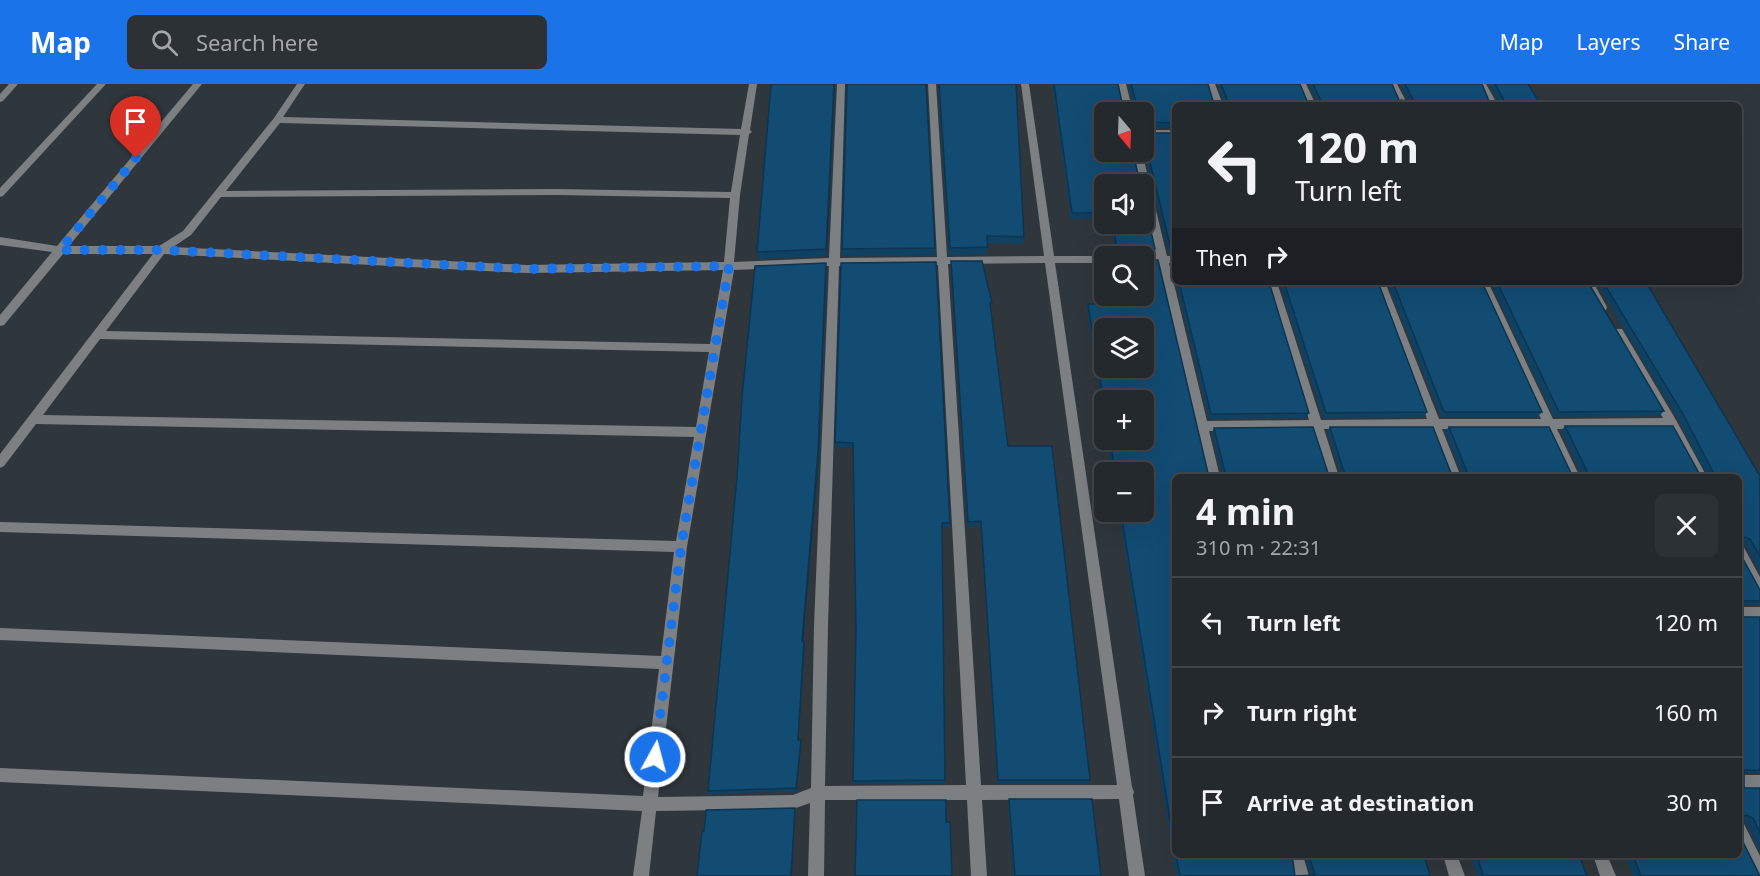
<!DOCTYPE html>
<html lang="en">
<head>
<meta charset="utf-8">
<style>
	body { margin:0; font-family:"Noto Sans",sans-serif; background:#2c3135; color:#f1f3f6; height:100vh; display:flex; flex-direction:column; font-size:22px; white-space:nowrap }
	* { box-sizing:border-box; margin:0 }
	p { font-size:20px; color:#a3a6aa }
	.icon { flex:none; width:33px; height:33px; fill:none; stroke:currentColor; stroke-width:2; stroke-linecap:round; stroke-linejoin:round }
	.map { position:relative; flex:1; overflow:hidden }
	.drawer { position:absolute; left:1172px; top:390px; width:570px; height:384px; display:flex; flex-direction:column; background:#24292d; border-radius:9px; box-shadow:0 6px 24px #0002,0 0 0 2px #414549 }
	.drawer>* { flex:none }
	.guide { position:absolute; left:1172px; top:18px; width:570px; height:183px; border-radius:9px; box-shadow:0 6px 24px #0002,0 0 0 2px #414549; background:#24292d; color:#f1f3f6; overflow:hidden }
	.needle { width:39px; rotate:161deg }
	.buttons { position:absolute; left:1094px; top:18px; display:grid; gap:12px }
	.buttons a { display:grid; place-items:center; width:60px; height:60px; border-radius:9px; background:#24292d; box-shadow:0 6px 24px #0002,0 0 0 2px #414549; font-size:30px }
	.pin { position:absolute; display:grid; place-items:center; width:51px; height:51px; color:#fff; margin:-62px -26px; border-radius:50% 50% 50% 0; rotate:-45deg; box-shadow:0 0 6px #0007 }
	.pin .icon { rotate:45deg }
	.me { position:absolute; width:66px; margin:-33px; rotate:7deg; stroke-linejoin:round; filter:drop-shadow(0 0 4px #0008) }
	.turn { display:flex; align-items:center; gap:21px; height:126px; padding:0 24px; font-size:27px }
	.turn .icon { width:78px; height:78px; stroke-width:2.5 }
	.turn b { display:block; font-size:42px; line-height:51px }
	.then { display:flex; align-items:center; height:57px; padding:0 24px; background:#0003; gap:12px; font-size:22px }
	.round { display:grid; place-items:center; flex:none; width:63px; height:63px; border-radius:9px; background:#2c3135 }
	.head { display:flex; align-items:center; justify-content:space-between; height:102px; padding:0 24px }
	h1 { font-size:36px; font-weight:700; line-height:45px }
	ul { padding:0; list-style:none }
	li { display:flex; align-items:center; gap:18px; height:90px; padding:0 24px; border-top:2px solid #414549 }
	li div { flex:1 }
	li b { display:block; font-size:22px }
	li em { font-style:normal }
	header { display:flex; align-items:center; gap:36px; box-sizing:border-box; height:84px; padding:0 30px; background:#1a73e8; color:#fff }
	header strong { font-size:28px }
	nav { display:flex; gap:33px; margin-inline-start:auto; font-size:21px }
	.search { width:420px; height:54px; background:#2c3135; display:flex; align-items:center; gap:15px; box-sizing:border-box; padding:0 21px; border-radius:9px; color:#a3a6aa; font-size:22px }
	.map>svg:first-child { display:block }
	.lines { fill:none; stroke-linecap:round; stroke-linejoin:round }
	.minor { fill:#7d8083; fill-rule:evenodd }
	.wall { fill:#0f4163 }
	.shaded-wall { fill:#0d3550 }
	.building { fill:#124c73; stroke:#0d3550; stroke-width:1.5; fill-rule:evenodd }
	.route { stroke:#1a73e8; stroke-width:10; stroke-dasharray:0 18 }
</style>
</head>
<body>
<header>
<strong>Map</strong>
<div class="search"><svg class="icon" aria-label="search" viewBox="0 0 24 24"><circle cx="10" cy="10" r="6"/><path d="M15 15l6 6"/></svg>Search here</div>
<nav><a>Map</a><a>Layers</a><a>Share</a></nav>
</header>
<div class="map">
<svg width="1760" height="792" viewBox="0 0 1760 792">
	<rect width="100%" height="100%" fill="#30373c"/>
	<g class="lines">
		<!-- minor -->
		<path class="minor" d="M9,0H18L3,17L0,18V10Z
			M97,0H106L3,112L0,113V104Z
			M193,0H202L69,162H159L183,147L274,34L297,0H305L283,33L741,45L749,0H757L750,46L752,48L749,50L740,111L734,178L829,174L837,0H845L840,174L937,173L928,0H936L947,173L1044,172L1021,0H1029L1054,172H1108H1104V179H1055L1132,703L1134,708L1133,711L1145,792H1129L1119,715L982,716L987,792H971L967,716H825L824,792H808L810,719L793,725L656,727L649,792H633L642,727L0,698V684L643,712L659,585L0,556V544L661,572L674,468L0,448V438L676,457L694,353L36,340L4,382L0,384V370L153,170H63L4,241L0,242V231L52,168L0,161V153L57,162ZM280,39L740,51L731,108L556,105L226,107ZM556,111L730,114L724,178L526,181L173,163L191,151L221,113ZM164,170L526,189L723,186L710,260L106,247ZM1045,179L1117,701H981L948,180ZM938,181L966,701L825,702L828,541L839,182ZM829,182L814,541L811,704L793,711L658,713L687,463L734,186ZM100,255L709,268L696,343L43,331Z
			M1118,0H1126L1133,28H1124Z
			M1207,0H1215L1223,21H1213Z
			M1298,0H1306L1316,21H1306Z
			M1389,0H1397L1408,21H1398Z
			M1478,0H1486L1498,21H1488Z
			M1143,46H1174V52H1143Z
			M1133,68H1142L1167,172H1174V180L1169,179L1207,337L1309,336L1267,198H1277L1321,336L1427,335L1375,198H1385L1439,335H1541L1478,198H1488L1553,335L1663,334L1613,248L1614,245H1622L1676,336L1707,393H1695L1669,344L1557,345L1580,393H1568L1546,345H1442L1461,393H1449L1431,345H1324L1339,393H1327L1312,345L1209,347L1220,393H1208L1158,179H1143V172H1139H1156L1143,114V100H1140Z
			M1583,198H1593L1607,223L1606,226H1598Z
			M1738,459L1742,460L1760,493V511L1755,509L1738,477Z
			M1738,523H1760V535H1738Z
			M1738,691H1760V705H1738Z
			M1738,736L1743,738L1760,772V792H1754L1738,760Z
			M1289,771H1303L1309,792H1293Z
			M1443,771H1457L1465,792H1449Z
			M1593,771H1607L1616,792H1600Z"/>
	</g>
	<!-- wall -->
	<path class="wall" d="M771,0H835L827,172L758,175L757,168Z
		M938,0H1016L1024,153L1023,160L987,159V170L949,171Z
		M1052,0H1118L1123,23L1134,25L1128,0H1208L1213,17L1224,18L1217,0H1300L1307,17H1317L1308,0H1392L1399,16L1408,17L1400,0H1482L1489,17H1498L1489,0H1528L1541,21H1174V44H1143L1104,100V134L1071,135Z
		M1143,47L1144,49H1174V171L1169,170L1144,67H1143Z
		M1110,140H1143L1155,165L1153,170H1143L1142,172H1116Z
		M935,164V171L842,172V165Z
		M1174,176V192L1172,182Z
		M951,177L992,219L991,224L1008,362L1090,696L1088,699H997L981,442H967Z
		M841,179L950,439V443H942L945,699L853,700L856,547L853,364L836,363L835,358Z
		M827,184L819,373L803,557H804L805,561L798,656L801,659L797,707L709,710L708,707L737,393Z
		M1176,198H1269L1309,329L1306,334L1209,335Z
		M1279,198H1378L1427,328L1424,333L1323,334Z
		M1387,198H1482L1542,328L1537,333H1441Z
		M1490,198H1588L1664,327L1659,332L1554,333Z
		M1596,198H1646L1760,392V488L1744,459L1742,458V473L1760,506V521H1743V533H1760V689H1744V704H1760V767L1745,737L1743,736V758L1760,792H1633L1625,771H1738V393H1174V771H1292L1295,792L1310,791L1305,771H1424L1430,792H1176L1119,428H1143V388H1113L1107,356H1143L1104,316V334L1087,225L1088,220H1125L1124,212H1143L1208,389L1222,391L1212,349L1214,344L1328,389L1341,390L1327,347L1330,343L1451,389L1462,390L1445,347L1449,343L1571,389L1581,390L1561,347L1565,342L1699,389L1706,390L1678,335Z
		M1009,715L1101,792H1013L1008,718Z
		M1471,771H1579L1587,792H1477Z"/>
	<!-- shaded-wall -->
	<path class="shaded-wall" d="M834,0H835L827,172L826,165Z
		M826,179L819,373L803,561L802,557Z
		M804,557L805,561L798,659V656Z
		M801,656V659L797,707L796,704Z
		M795,724V727L792,792H791Z"/>
	<!-- building -->
	<path class="building" d="M771,0H834L826,165L757,168Z
		M847,0H926L935,164L842,165Z
		M939,0H1016L1024,153L987,152L988,163L950,164Z
		M1054,0H1118L1123,23L1134,25L1137,22L1131,0H1208L1213,17L1225,18L1227,15L1221,0H1300L1307,17H1320V15L1313,0H1392L1399,16L1412,17L1413,15L1405,0H1482L1489,17H1503V14L1495,0H1528L1541,21H1174V39L1144,38L1143,44V28H1104V68H1133L1139,95L1142,97V100H1104V129H1072Z
		M1143,47L1144,49H1174V166L1171,165L1146,62H1143Z
		M1143,112L1155,165H1143L1142,172H1119L1112,140H1143Z
		M1143,174L1145,176H1158L1208,389L1222,391L1225,388L1214,344L1313,343L1328,389L1342,391L1344,388L1330,343H1433L1451,389L1465,391L1467,388L1449,343H1549L1571,389L1585,391L1587,387L1565,342H1673L1699,389L1714,390L1683,330L1603,198H1646L1760,392V472L1750,455L1745,453L1742,455V473L1760,506V517H1743V533H1760V686H1744V704H1760V749L1753,734L1746,731L1743,733V758L1760,792H1641L1633,771H1738V393H1174V761L1121,428H1143V388H1115L1110,356H1143V316H1104V320L1088,220H1128L1126,212H1143ZM1104,244H1143V284H1104Z
		M951,177H982L992,219H990L1008,362H1052L1090,696H998L981,437L968,438Z
		M936,178L950,439H942L945,696L853,697L856,547L853,359L835,358L841,179Z
		M826,179L818,368L802,557H804L798,656H801L796,704L708,707L737,393L742,313L755,182Z
		M1179,198H1269L1309,329L1211,330Z
		M1284,198H1378L1427,328L1326,329Z
		M1393,198H1482L1542,328H1444Z
		M1497,198H1588L1664,327L1559,328Z
		M1009,715H1092L1101,792H1015Z
		M857,716H946V738H950L952,792H855Z
		M795,724L791,792H697L702,747H704L706,726Z
		M1176,771H1292L1295,792L1315,791L1309,771H1424L1430,792H1180Z
		M1477,771H1579L1587,792H1483Z"/>
	<g class="lines">
		<!-- route -->
		<path class="route" d="M136,74L60,166H161L526,185L729,182L681,463L655,673"/>
	</g>
</svg>
<div class="buttons">
<a><svg class="needle" viewBox="-14 -14 28 28"><path d="M0-13l5 13h-10z" fill="#e53935"/><path d="M0 13l5-13h-10z" fill="#a3a6aa"/></svg></a>
<a><svg class="icon" aria-label="sound" viewBox="0 0 24 24"><path d="M4 9h4l5-4v14l-5-4H4zM17 9q2 3 0 6"/></svg></a>
<a><svg class="icon" aria-label="search" viewBox="0 0 24 24"><circle cx="10" cy="10" r="6"/><path d="M15 15l6 6"/></svg></a>
<a><svg class="icon" aria-label="layers" viewBox="0 0 24 24"><path d="M12 4l9 5-9 5-9-5zM3 14l9 5 9-5"/></svg></a>
<a>+</a>
<a>−</a>
</div>
<div class="pin" style="left:136px;top:74px;background:#d93025"><svg class="icon" aria-label="arrive" viewBox="0 0 24 24"><path d="M6 21V4h12l-3 4 3 4H6"/></svg></div>
<svg class="me" style="left:655px;top:673px" viewBox="-20 -20 40 40"><circle r="17" fill="#1a73e8" stroke="#fff" stroke-width="3"/><path d="M0-11L8 9 0 5-8 9z" fill="#fff"/></svg>
<div class="guide">
<div class="turn"><svg class="icon" aria-label="left" viewBox="0 0 24 24"><path d="M17 20v-9H6M10 6l-5 5 5 5"/></svg><div><b>120 m</b>Turn left</div></div>
<div class="then">Then<svg class="icon" aria-label="right" viewBox="0 0 24 24"><path d="M7 20v-9h11M14 6l5 5-5 5"/></svg></div>
</div>
<section class="drawer">
<div class="head"><div><h1>4 min</h1><p>310 m · 22:31</p></div><a class="round"><svg class="icon" aria-label="close" viewBox="0 0 24 24"><path d="M6 6l12 12M18 6L6 18"/></svg></a></div>
<ul>
<li><svg class="icon" aria-label="left" viewBox="0 0 24 24"><path d="M17 20v-9H6M10 6l-5 5 5 5"/></svg><div><b>Turn left</b></div><em>120 m</em></li>
<li><svg class="icon" aria-label="right" viewBox="0 0 24 24"><path d="M7 20v-9h11M14 6l5 5-5 5"/></svg><div><b>Turn right</b></div><em>160 m</em></li>
<li><svg class="icon" aria-label="arrive" viewBox="0 0 24 24"><path d="M6 21V4h12l-3 4 3 4H6"/></svg><div><b>Arrive at destination</b></div><em>30 m</em></li>
</ul>
</section>
</div>
</body>
</html>
